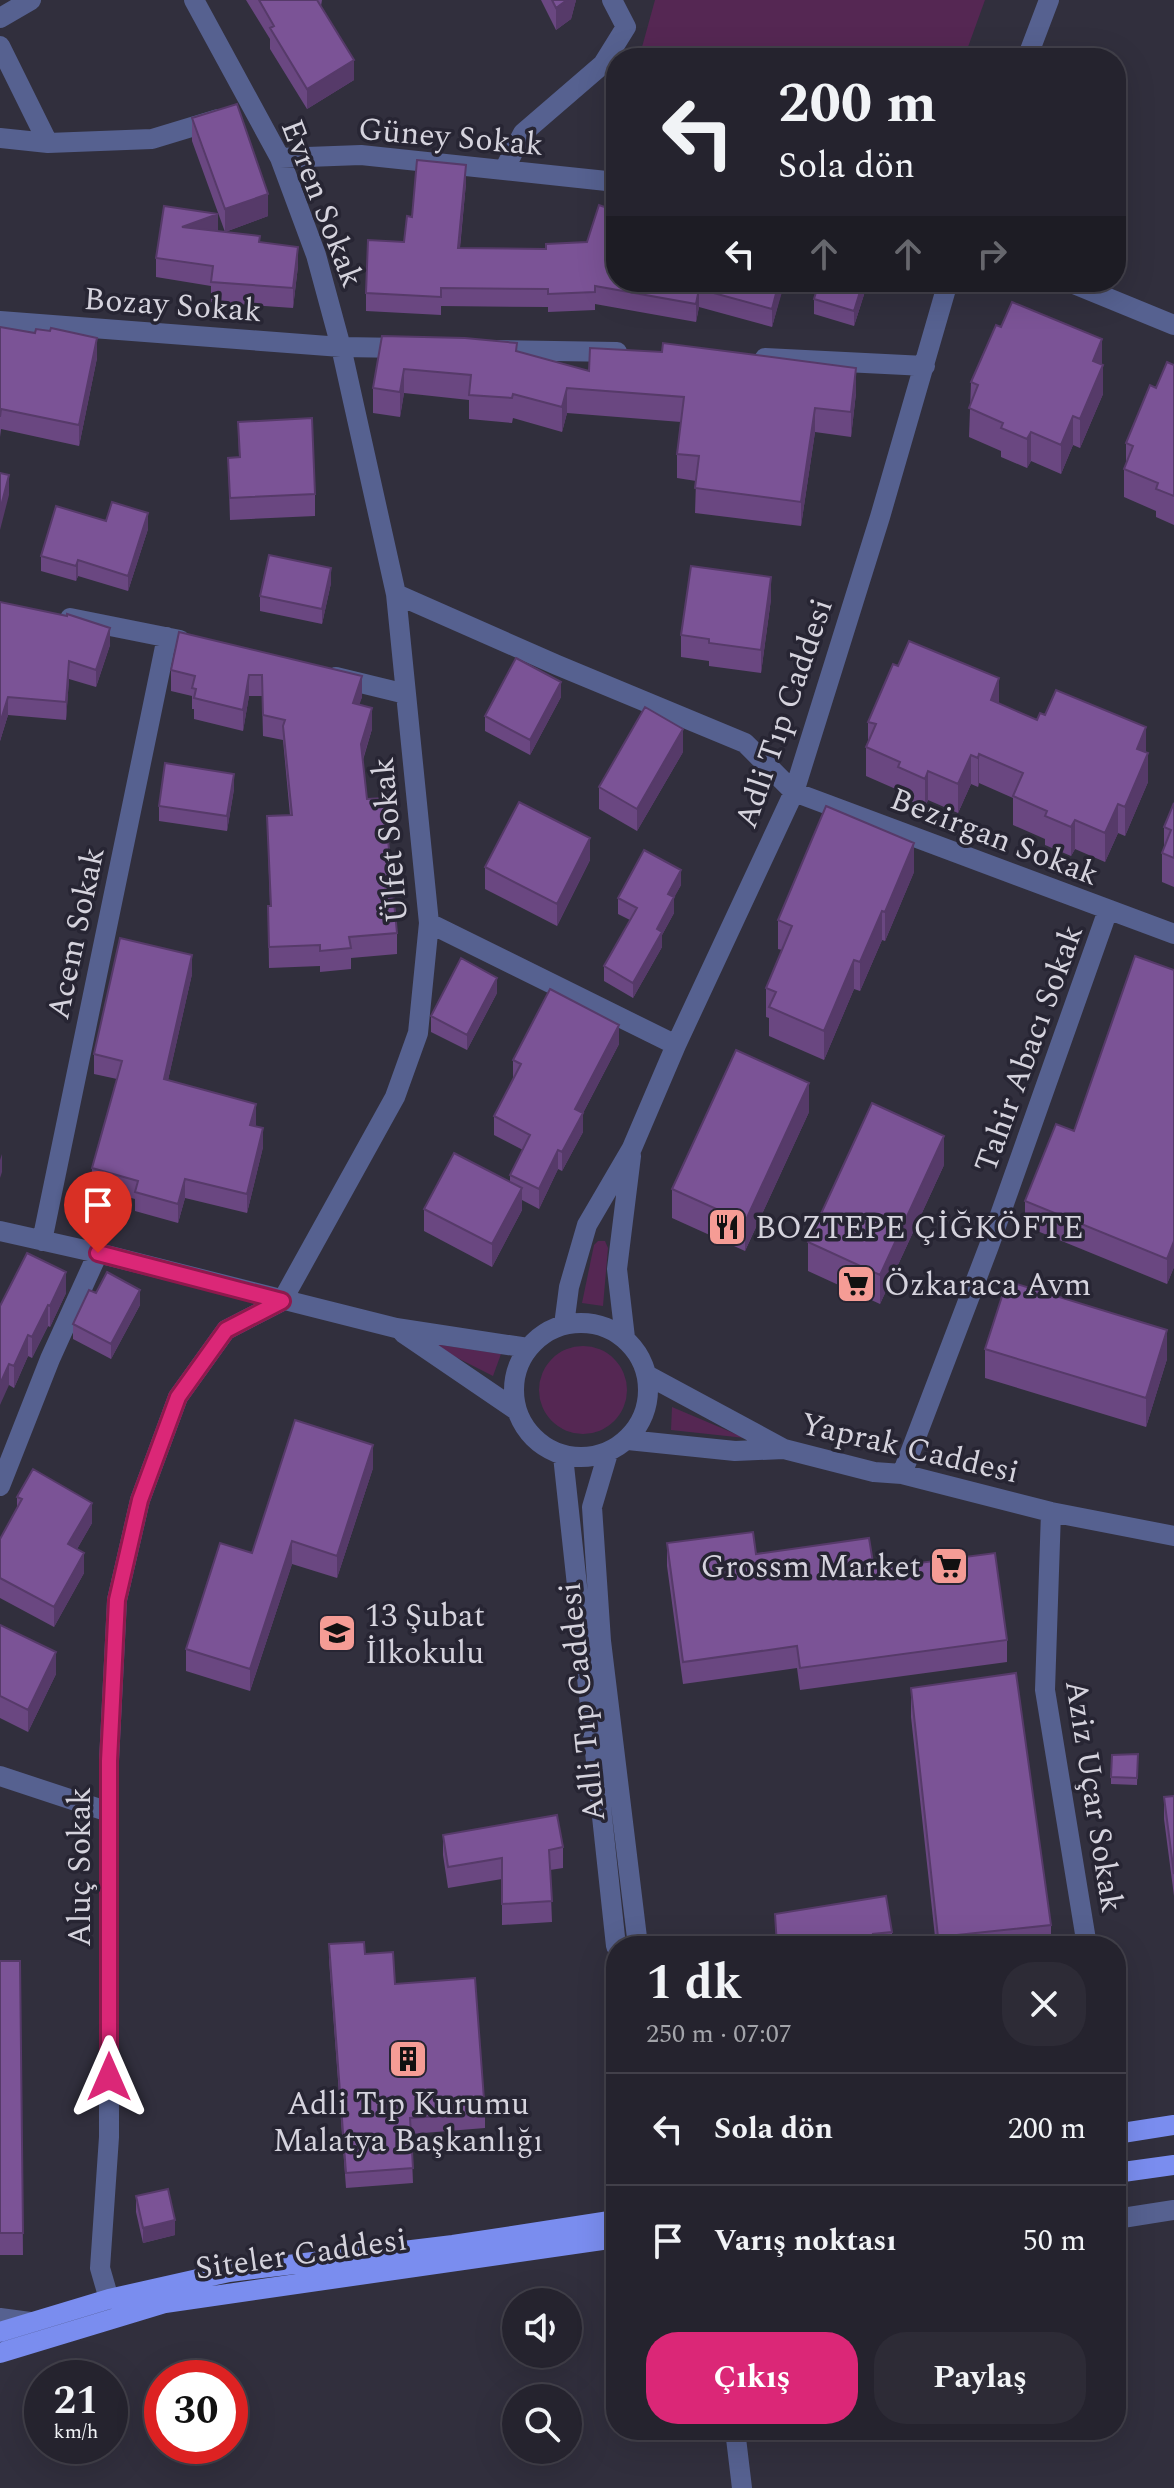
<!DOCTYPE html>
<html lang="tr">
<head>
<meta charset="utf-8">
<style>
	body { margin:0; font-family:Spectral,serif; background:#2d2b36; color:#f1f3f6; height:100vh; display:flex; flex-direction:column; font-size:30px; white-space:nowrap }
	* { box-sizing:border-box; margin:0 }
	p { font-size:26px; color:#a3a4aa }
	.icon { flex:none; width:44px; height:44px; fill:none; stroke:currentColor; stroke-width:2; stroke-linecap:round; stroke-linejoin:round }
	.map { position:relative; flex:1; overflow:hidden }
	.panel { position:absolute; left:606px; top:1936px; width:520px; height:504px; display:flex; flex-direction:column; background:#25232e; border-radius:32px; box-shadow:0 8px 32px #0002,0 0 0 2px #42404a }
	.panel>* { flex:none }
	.guide { position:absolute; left:606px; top:48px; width:520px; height:244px; border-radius:32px; box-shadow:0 8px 32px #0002,0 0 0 2px #42404a; background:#25232e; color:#f1f3f6; overflow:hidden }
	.tools { position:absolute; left:502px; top:2288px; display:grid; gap:16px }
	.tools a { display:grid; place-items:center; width:80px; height:80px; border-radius:50%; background:#25232e; box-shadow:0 8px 32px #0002,0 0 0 2px #42404a; font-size:40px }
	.speed { position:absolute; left:24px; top:2360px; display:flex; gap:16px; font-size:40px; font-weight:700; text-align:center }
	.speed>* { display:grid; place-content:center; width:104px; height:104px; border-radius:50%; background:#25232e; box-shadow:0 8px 32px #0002,0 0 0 2px #42404a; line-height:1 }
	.speed small { font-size:20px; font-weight:400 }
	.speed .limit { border:12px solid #d22; background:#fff; color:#111 }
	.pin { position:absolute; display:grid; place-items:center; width:68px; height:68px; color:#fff; margin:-82px -34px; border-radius:50% 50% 50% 0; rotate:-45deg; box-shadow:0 0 8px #0007 }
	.pin .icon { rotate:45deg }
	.me { position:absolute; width:88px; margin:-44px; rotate:0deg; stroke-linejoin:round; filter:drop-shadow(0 0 6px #0008) }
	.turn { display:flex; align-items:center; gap:28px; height:168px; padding:0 40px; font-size:36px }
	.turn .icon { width:104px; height:104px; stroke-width:2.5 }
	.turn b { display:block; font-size:56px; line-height:68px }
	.lanes { display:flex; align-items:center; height:76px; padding:0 40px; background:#0003; justify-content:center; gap:40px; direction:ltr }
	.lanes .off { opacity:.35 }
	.round { display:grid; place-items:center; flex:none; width:84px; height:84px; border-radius:32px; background:#2d2b36 }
	.head { display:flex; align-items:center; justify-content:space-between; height:136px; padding:0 40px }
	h1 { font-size:48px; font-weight:700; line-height:60px }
	.action { display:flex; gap:16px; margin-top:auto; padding:16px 40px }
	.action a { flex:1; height:92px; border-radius:32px; background:#db2777; color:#fff; font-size:32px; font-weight:700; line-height:92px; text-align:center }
	.action a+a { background:#2d2b36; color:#f1f3f6 }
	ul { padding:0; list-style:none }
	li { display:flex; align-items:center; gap:24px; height:112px; padding:0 40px; border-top:2px solid #42404a }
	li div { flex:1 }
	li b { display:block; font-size:30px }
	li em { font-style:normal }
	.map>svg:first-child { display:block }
	.green { fill:#552753 }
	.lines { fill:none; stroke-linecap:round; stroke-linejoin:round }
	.minor { stroke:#566190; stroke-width:20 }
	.major { stroke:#7a8def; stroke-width:20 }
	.wall { fill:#6a4781 }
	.shaded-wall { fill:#563a69 }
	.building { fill:#7b5396; stroke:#563a69; stroke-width:2 }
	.route-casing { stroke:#8e194d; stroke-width:20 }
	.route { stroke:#db2777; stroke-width:14 }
	.labels { text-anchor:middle; stroke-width:7; stroke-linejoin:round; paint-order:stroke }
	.street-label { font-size:32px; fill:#d5d3dd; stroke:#272533 }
	.poi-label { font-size:32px; fill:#d5d3dd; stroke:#272533; text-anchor:start }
</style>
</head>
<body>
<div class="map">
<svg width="1174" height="2488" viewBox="0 0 1174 2488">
	<rect width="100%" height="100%" fill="#312f3d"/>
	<!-- green -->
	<path class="green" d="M655,0H985L964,58H639Z
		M598,1241H605L608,1248L603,1306L582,1303L594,1245Z
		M428,1343L501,1354L493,1376Z
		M539 1390a44 44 0 1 1 88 0a44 44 0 1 1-88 0Z
		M672,1407L745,1438L671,1430Z"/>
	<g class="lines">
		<!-- minor -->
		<path class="minor" d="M194,0L280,158L316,255L341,347L396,594L429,923L418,1033L395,1097L282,1301
			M0,18L31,0
			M0,46L48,143
			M1027,58L1049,0
			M0,138L48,143L152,139L218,119
			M280,158L361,155L616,182
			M504,170L523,133L603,64L626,27L612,0
			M1069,282L1174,325
			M0,321L341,347L405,348
			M493,350L617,352
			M765,358L925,366
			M396,594L557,665L745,743L794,792L1174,934
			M70,618L180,640
			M336,677L406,694
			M429,923L676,1045
			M0,1231L98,1253L396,1328L528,1348
			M42,1241L167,637
			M514 1390a67 67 0 1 1 134 0a67 67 0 1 1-134 0Z
			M564,1325L569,1287L587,1225L632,1148L676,1045L794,792L880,517L948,282
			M403,1333L516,1410
			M625,1338L617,1269L631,1156
			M647,1375L784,1449L874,1472L902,1474L1051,1512L1174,1536
			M628,1440L735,1451L784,1449
			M608,1453L592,1507L601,1641L638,1946
			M563,1456L616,1946
			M902,1474L989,1246L1108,910
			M0,1486L50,1359L98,1253
			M1051,1512L1045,1690L1087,1946
			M0,1776L109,1812
			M1116,2219L1174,2210
			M109,2299L100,2268L109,2137V1761L117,1600L140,1500L178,1397L226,1330L282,1301
			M0,2318L30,2322
			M735,2430L742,2488"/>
		<!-- major -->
		<path class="major" d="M1116,2134L1174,2125
			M1116,2173L1174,2165
			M0,2332L109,2299L229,2272L453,2245L616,2220
			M0,2353L165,2303L616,2238"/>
	</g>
	<!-- wall -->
	<path class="wall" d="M246,0H322L321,6L354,80L307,109L270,49V39Z
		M541,0H576L571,19L556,30Z
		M192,118L268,216L225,232L192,141Z
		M466,183L460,248L616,282H784L772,327L699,307L696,322L595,304V310L548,312V307L441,306V315L366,311V293L404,242L412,217Z
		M218,231L260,242L298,266L293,308L211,302V286L156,277V258Z
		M868,282L854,326L814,314V299Z
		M0,327L97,358L79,446L1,429L0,437Z
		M382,336L517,351L589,371L856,393L851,437L815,432L801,526L695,513L696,481L677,478V454L681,422L567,413L562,432L513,418L512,423L469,419V400L404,393L400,417L373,413V388Z
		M1102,365L1103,394L1080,448L1073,445L1061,474L1031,461L1027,468L1001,457V451L969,437L971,382Z
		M1174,365V525L1156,517V511L1124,497V469L1126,464V443L1156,388Z
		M238,422L315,494V516L230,520L228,458L239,457Z
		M106,521L148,529L128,591L78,576L76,581L41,571V556Z
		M331,583L322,624L260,611V596Z
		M771,599L761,673L709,666V661L681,657V635Z
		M0,602L110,645L96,687L69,679L66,720L8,715L0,741Z
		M179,632L362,697L359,704L372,729L363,760L367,799L397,933V954L351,958V969L320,972V966L269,968L268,906H270L267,816L290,815L283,740L263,736L262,696H249L243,731L194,719V709H192V696L171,691V670Z
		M561,697L530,755L485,731V716Z
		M999,704L1037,720L1146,753L1148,782L1125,836L1118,833L1105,862L1075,849L1071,856L1045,845V839L1013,825V798L979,783L978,787L971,784L958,813L928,800L925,807L898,796V790L866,776V747L868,742V722Z
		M683,752L637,831L599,809V787Z
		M234,789L227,831L159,821V806Z
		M1174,803V887L1162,882V853L1164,848V827Z
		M590,860L557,926L485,889V867Z
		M914,872L885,941L882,940L860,991L854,989L824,1060L769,1036V1018L766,1017V988L782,950L778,949V920Z
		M681,885L674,897V913L662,935V947L633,998L604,981V966L630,920L618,914V898Z
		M1174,970V1267L1167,1284L1025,1226V1201L1074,1131Z
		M192,974L168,1080L256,1124L255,1126L263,1147L247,1213L185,1198L178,1223L135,1211V1199L92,1187V1168L117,1079L94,1074V1054Z
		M497,993L467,1050L431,1032V1016Z
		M619,1044L583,1113V1132L562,1171L558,1169L539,1209L522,1200V1210L492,1267L424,1231V1209L510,1182V1175L523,1150L494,1135V1116L513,1079V1060Z
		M809,1112L745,1251L672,1218V1189Z
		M944,1165L880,1304L808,1271V1242Z
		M66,1293L50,1327L48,1326L32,1358L28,1356L14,1388L9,1385L0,1306Z
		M96,1293L140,1305L111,1359L73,1339V1324Z
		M985,1349L1167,1359L1146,1427L985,1378Z
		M373,1468L337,1578L292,1564L250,1691L186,1671V1649L252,1553Z
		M17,1497L92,1523L77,1549L84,1573L54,1627L0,1598V1539L17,1508Z
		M667,1543L874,1569L1007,1640V1662L800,1690L797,1668L683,1684L667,1566Z
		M0,1625L56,1674L28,1732L0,1718Z
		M911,1688L1051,1925V1946H936L911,1717Z
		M1138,1754L1137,1785L1111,1784V1777Z
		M1174,1796V1896L1164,1819V1797Z
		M443,1835L563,1847V1868L550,1870L552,1922L502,1925V1879L448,1888L443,1855Z
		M775,1914L892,1932V1943L875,1944V1946H777Z
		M329,1944L365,1954L395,1984L485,2113V2128L411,2134L413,2183L346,2188L329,1960Z
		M0,1961H20L23,2255H0Z
		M136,2196L175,2235L143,2243L136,2212Z"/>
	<!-- shaded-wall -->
	<path class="shaded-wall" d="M567,0H576L571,19L556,30V8Z
		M354,60V80L307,109V89Z
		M466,165V183L458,266V248Z
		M268,194V216L225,232V209Z
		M218,214V234L182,227Z
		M298,247V266L293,308V288Z
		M779,282H784V285L772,327V309Z
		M863,282H868L854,326V311Z
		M699,289V307L696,322V304Z
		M97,338V358L79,446V425Z
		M1102,339V368L1093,361Z
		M1103,365V394L1080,448V419Z
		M856,368V393L851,437V412Z
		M404,369V393L400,417V392Z
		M567,388V413L562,432V407Z
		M815,408V432L801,526V502Z
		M1073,416V445L1061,474V445Z
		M1031,432V461L1027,468V439Z
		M9,475V495L0,530V510Z
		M148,513V529L128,591V576Z
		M78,560V576L76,581V566Z
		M331,568V583L322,624V609Z
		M771,577V599L761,673V650Z
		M110,628V645L96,687V670Z
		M69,661V679L66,720V702Z
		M249,675V696L243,731V710Z
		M362,676V697L353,724V703Z
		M999,678V707L991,700Z
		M561,682V697L530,755V740Z
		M8,697V715L0,741V723Z
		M372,708V729L361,765V744Z
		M1146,727V756L1137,749Z
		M683,729V752L637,831V809Z
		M1148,753V782L1125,836V807Z
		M979,754V783L978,787V758Z
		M971,755V784L958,813V784Z
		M928,771V800L925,807V779Z
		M234,774V789L227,831V816Z
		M1118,804V833L1105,862V833Z
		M1075,820V849L1071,856V827Z
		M590,838V860L557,926V904Z
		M914,843V872L885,941V912Z
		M681,870V885L668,909V894Z
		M674,897V913L662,935V947L633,998V983L657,929Z
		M882,911V940L860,991V962Z
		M192,955V974L164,1098V1079Z
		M854,960V989L824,1060V1031Z
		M497,978V993L467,1050V1035Z
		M619,1025V1044L583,1113V1132L562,1171V1152L575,1109Z
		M809,1083V1112L745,1251V1222Z
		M256,1104V1124L250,1144V1125Z
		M263,1128V1147L247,1213V1194Z
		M944,1136V1165L880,1304V1275Z
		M558,1150V1169L539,1209V1189Z
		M2,1154V1172L0,1178V1160Z
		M185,1179V1198L178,1223V1204Z
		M522,1188V1210L492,1267V1244Z
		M1174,1241V1267L1167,1284V1259Z
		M66,1272V1293L50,1327V1306Z
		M140,1290V1305L111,1359V1344Z
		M48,1305V1326L32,1358V1337Z
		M1167,1330V1359L1146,1427V1398Z
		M28,1335V1356L14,1388V1366Z
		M9,1364V1385L0,1405V1384Z
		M373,1445V1468L337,1578V1556Z
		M92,1503V1523L68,1565V1544Z
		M292,1541V1564L250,1691V1669Z
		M84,1553V1573L54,1627V1607Z
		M56,1652V1674L28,1732V1710Z
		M175,2220V2235L143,2243V2228Z"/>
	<!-- building -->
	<path class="building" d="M259,0H317L354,60L307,89L270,28L274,26Z
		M552,0H567L556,8Z
		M237,104L268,194L225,209L192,118Z
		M417,160L466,165L458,248L546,249V244L587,242L599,205L616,211V282H779L772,309L699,289L696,304L595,286V292L548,294V289L441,288V297L366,293L368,240L404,242L407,216L412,217Z
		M164,206L218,214L182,227L260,236L259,242L298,247L293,288L211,282L213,266L156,258Z
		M819,282H863L854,311L814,299Z
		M1012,302L1102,339L1093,361L1103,365L1080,419L1073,416L1061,445L1031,432L1027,439L1001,428L1003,423L969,408L978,385L971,382L996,325L1001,327Z
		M0,327L35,333L36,329L50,331L51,328L97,338L79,425L1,409L0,417Z
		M382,336L465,338L517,343L516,351L589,371L590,348L662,352L663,343L856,368L851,412L815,408L801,502L695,488L699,456L677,454L684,397L567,388L562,407L513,394L512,398L469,395L471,375L404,369L400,392L373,388Z
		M1167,362L1174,365V496L1156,489L1158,483L1124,469L1133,446L1126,443L1150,385L1156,388Z
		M312,418L315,494L230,498L228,458L240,457L238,422Z
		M0,473L9,475L0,510Z
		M112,502L148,513L128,576L78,560L76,566L41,556L56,506L106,521Z
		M269,555L331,568L322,609L260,596Z
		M691,566L771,577L761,650L709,643V639L681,635Z
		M0,602L67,616V614L110,628L96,670L69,661L66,702L8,697L0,723Z
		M179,632L362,676L353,703L372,708L361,744L367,799L384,798L397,933L349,937L351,948L320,951V945L269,947L268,906H271L267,816L292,815L283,726L285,720L263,715L262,675H249L243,710L194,698L196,689L192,688L195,676L171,670Z
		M909,641L999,678L991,700L1037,720L1040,713L1045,715L1056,690L1146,727L1137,749L1148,753L1125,807L1118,804L1105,833L1075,820L1071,827L1045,816L1047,811L1013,796L1023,773L979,754L978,758L971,755L958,784L928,771L925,779L898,767L900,762L866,747L876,724L868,722L893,664L898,666Z
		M516,658L561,682L530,740L485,716Z
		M645,707L683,729L637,809L599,787Z
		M165,763L234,774L227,816L159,806Z
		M519,802L590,838L557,904L485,867Z
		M1174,803V858L1162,853L1171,830L1164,827Z
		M826,806L914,843L885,912L882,911L860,962L854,960L824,1031L769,1007L776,992L766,988L792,926L778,920Z
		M644,850L681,870L668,894L674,897L657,929L662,932L633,983L604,966L637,908L618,898Z
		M120,938L192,955L164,1079L256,1104L250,1125L263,1128L247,1194L185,1179L178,1204L135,1192L138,1181L92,1168L122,1061L94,1054Z
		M1135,956L1174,970V1241L1167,1259L1025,1201L1056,1124L1074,1131Z
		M461,958L497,978L467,1035L431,1016Z
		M550,989L619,1025L575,1109L583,1113L562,1152L558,1150L539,1189L510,1175L530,1135L494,1116L521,1064L513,1060Z
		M736,1050L809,1083L745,1222L672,1189Z
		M872,1103L944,1136L880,1275L808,1242Z
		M454,1153L522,1188L492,1244L424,1209Z
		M27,1253L66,1272L50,1306L48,1305L32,1337L28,1335L14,1366L9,1364L0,1384V1306Z
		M107,1272L140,1290L111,1344L73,1324L89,1290L96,1293Z
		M1007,1281L1167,1330L1146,1398L985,1349Z
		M295,1420L373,1445L337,1556L292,1541L250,1669L186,1649L220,1543L252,1553Z
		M33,1469L92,1503L68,1544L84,1553L54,1607L0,1578V1539L22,1499L17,1497Z
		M753,1532L756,1554L869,1538L874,1569L995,1553L1007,1640L800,1668L797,1646L683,1662L667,1543Z
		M0,1625L56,1652L28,1710L0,1696Z
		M1016,1673L1051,1925L938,1937L911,1688Z
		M1138,1754L1137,1778L1111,1777L1112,1755Z
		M1174,1796V1874L1164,1797Z
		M557,1815L563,1847L549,1850L552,1901L502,1904V1858L448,1867L443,1835Z
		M886,1896L892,1932L873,1934L875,1946H806V1942L789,1946H777L775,1914Z
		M364,1942L365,1954L393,1952L395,1984L475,1978L485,2113L410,2118L413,2168L346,2173L329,1944Z
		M0,1961H20L23,2233H0Z
		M168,2189L175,2220L143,2228L136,2196Z"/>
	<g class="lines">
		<defs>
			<path id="route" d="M98,1253L282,1301L226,1330L178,1397L140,1500L117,1600L109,1761V2077"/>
		</defs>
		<!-- route casing -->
		<use href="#route" class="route-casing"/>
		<!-- route -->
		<use href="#route" class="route"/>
	</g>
	<!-- icons -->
	<defs>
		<symbol id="restaurant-square" viewBox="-11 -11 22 22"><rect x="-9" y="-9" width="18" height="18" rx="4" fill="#f59c95" stroke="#272533"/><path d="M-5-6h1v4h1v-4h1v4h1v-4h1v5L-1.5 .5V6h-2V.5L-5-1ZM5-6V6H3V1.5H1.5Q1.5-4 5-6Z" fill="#111"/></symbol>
		<symbol id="supermarket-square" viewBox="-11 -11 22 22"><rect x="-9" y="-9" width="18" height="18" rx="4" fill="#f59c95" stroke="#272533"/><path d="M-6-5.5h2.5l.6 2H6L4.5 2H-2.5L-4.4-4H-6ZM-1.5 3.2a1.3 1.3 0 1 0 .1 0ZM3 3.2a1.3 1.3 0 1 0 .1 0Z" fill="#111"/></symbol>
		<symbol id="school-square" viewBox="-11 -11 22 22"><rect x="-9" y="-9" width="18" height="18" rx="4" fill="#f59c95" stroke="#272533"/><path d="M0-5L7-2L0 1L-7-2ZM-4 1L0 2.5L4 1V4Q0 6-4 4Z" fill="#111"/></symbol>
		<symbol id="building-square" viewBox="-11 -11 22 22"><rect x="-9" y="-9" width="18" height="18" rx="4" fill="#f59c95" stroke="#272533"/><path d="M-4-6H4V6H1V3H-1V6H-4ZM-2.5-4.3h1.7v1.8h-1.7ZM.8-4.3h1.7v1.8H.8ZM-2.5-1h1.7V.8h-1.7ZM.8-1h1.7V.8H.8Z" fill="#111"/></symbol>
	</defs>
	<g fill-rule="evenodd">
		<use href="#restaurant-square" x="705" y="1205" width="44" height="44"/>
		<use href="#supermarket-square" x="834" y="1262" width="44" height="44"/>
		<use href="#supermarket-square" x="927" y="1544" width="44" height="44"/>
		<use href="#school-square" x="315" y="1611" width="44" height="44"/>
		<use href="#building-square" x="386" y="2037" width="44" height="44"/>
	</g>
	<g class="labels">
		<!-- street labels -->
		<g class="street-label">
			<text transform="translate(451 136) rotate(5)" y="11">Güney Sokak</text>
			<text transform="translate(323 203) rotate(69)" y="11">Evren Sokak</text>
			<text transform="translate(173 304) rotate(4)" y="11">Bozay Sokak</text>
			<text transform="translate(783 713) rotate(-71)" y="11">Adli Tıp Caddesi</text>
			<text transform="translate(995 836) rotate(21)" y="11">Bezirgan Sokak</text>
			<text transform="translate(389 840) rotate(-95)" y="11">Ülfet Sokak</text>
			<text transform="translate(75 933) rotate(-78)" y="11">Acem Sokak</text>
			<text transform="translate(1028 1048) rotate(-70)" y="11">Tahir Abacı Sokak</text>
			<text transform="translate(910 1447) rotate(13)" y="11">Yaprak Caddesi</text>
			<text transform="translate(581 1702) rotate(-96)" y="11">Adli Tıp Caddesi</text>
			<text transform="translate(1095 1796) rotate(81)" y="11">Aziz Uçar Sokak</text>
			<text transform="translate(79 1867) rotate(-90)" y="11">Aluç Sokak</text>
			<text transform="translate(301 2253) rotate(-8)" y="11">Siteler Caddesi</text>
		</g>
		<!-- poi labels -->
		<g class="poi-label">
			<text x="755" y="1238">BOZTEPE ÇİĞKÖFTE</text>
			<text x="884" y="1295">Özkaraca Avm</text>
			<text x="921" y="1577" text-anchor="end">Grossm Market</text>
			<text x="365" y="1626">13 Şubat<tspan x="365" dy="37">İlkokulu</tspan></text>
			<text x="408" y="2114" text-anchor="middle">Adli Tıp Kurumu<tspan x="408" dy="37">Malatya Başkanlığı</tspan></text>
		</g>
	</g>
</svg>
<div class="tools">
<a><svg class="icon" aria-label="sound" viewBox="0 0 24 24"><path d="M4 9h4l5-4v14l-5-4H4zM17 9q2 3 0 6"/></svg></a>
<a><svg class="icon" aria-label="search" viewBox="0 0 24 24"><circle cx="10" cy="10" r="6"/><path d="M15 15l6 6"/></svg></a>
</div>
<div class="speed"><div>21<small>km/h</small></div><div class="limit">30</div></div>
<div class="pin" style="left:98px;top:1253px;background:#d93025"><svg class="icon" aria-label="arrive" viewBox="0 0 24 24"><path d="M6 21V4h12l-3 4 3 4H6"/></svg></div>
<svg class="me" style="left:109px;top:2077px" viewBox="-20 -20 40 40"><path d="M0-17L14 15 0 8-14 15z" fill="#db2777" stroke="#fff" stroke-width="4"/></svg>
<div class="guide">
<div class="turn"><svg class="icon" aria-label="left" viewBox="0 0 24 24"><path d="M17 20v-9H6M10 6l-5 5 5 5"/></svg><div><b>200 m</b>Sola dön</div></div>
<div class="lanes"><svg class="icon" aria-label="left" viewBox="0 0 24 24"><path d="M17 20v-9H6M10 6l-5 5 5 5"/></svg><svg class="icon off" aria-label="ahead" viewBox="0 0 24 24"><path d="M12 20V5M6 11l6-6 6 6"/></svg><svg class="icon off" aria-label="ahead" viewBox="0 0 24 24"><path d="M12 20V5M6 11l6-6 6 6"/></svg><svg class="icon off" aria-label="right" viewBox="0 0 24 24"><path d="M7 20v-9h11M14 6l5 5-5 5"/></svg></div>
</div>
<section class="panel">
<div class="head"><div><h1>1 dk</h1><p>250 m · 07:07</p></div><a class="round"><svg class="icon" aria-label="close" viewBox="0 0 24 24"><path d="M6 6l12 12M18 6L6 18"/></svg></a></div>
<ul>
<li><svg class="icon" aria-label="left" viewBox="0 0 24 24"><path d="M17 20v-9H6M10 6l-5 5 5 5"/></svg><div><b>Sola dön</b></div><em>200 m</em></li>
<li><svg class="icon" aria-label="arrive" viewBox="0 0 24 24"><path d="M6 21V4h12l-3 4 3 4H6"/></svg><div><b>Varış noktası</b></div><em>50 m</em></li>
</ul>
<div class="action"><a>Çıkış</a><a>Paylaş</a></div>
</section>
</div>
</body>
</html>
